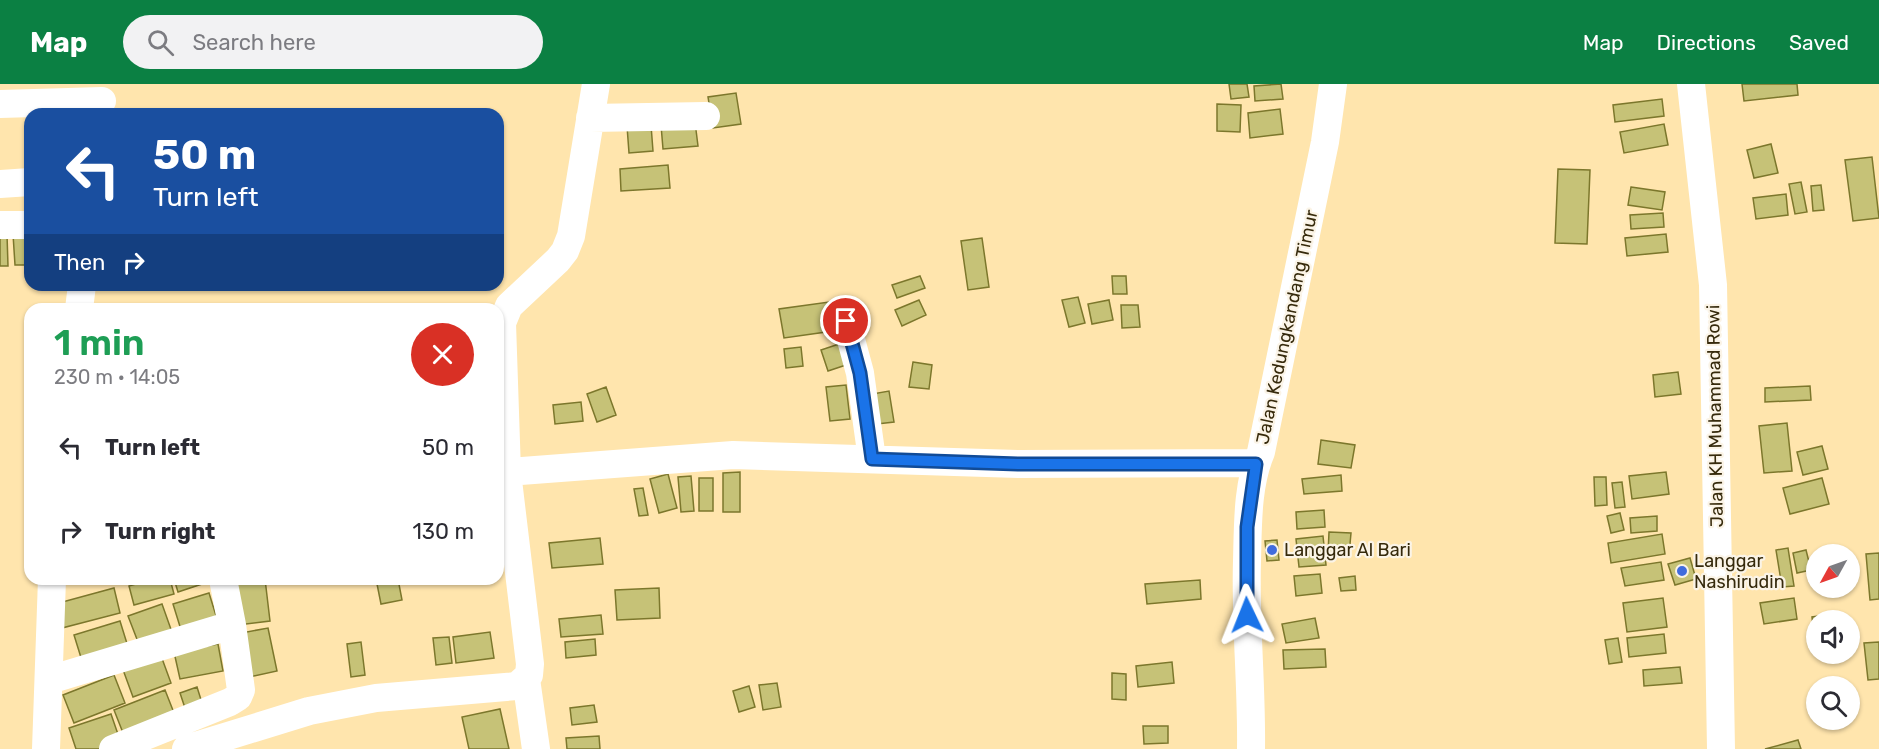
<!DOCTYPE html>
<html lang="en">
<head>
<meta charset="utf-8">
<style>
	body { margin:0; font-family:Rubik,sans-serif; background:#f2f2f3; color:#2b2b33; height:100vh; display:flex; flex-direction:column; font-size:22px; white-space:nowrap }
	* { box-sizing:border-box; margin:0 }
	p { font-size:20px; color:#7c7c81 }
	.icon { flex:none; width:33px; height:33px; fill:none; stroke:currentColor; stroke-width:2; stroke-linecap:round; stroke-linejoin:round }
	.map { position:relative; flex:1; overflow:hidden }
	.details { position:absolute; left:24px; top:219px; width:480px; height:282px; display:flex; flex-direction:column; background:#fff; border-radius:18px; box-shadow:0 2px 4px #0004 }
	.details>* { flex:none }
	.hud { position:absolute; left:24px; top:24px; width:480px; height:183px; border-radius:18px; box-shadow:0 2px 4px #0004; background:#1a4fa0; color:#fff; overflow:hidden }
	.needle { width:39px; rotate:230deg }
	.tools { position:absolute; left:1806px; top:460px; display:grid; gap:12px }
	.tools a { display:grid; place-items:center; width:54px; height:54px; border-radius:50%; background:#fff; box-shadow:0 2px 4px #0004; font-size:30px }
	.pin { position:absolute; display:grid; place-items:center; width:51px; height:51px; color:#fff; margin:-26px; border:3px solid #fff; border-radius:50%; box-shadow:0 2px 6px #0007 }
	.me { position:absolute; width:66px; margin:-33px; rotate:358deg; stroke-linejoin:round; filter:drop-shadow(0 0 4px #0008) }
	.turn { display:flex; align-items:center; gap:21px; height:126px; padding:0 30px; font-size:27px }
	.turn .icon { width:78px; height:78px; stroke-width:2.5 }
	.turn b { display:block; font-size:42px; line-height:51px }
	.then { display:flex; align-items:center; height:57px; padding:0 30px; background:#0003; gap:12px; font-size:22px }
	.round { display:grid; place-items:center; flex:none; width:63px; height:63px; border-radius:32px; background:#f2f2f3 }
	.summary { display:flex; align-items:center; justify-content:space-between; height:102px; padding:0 30px }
	h1 { font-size:36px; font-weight:600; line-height:45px; color:#1e9e55 }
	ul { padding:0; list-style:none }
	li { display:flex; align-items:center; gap:18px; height:84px; padding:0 30px }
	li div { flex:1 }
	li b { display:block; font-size:22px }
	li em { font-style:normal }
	header { display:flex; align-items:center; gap:36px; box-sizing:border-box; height:84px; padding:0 30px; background:#0b8043; color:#fff }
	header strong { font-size:28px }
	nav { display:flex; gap:33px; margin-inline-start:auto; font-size:21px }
	.search { width:420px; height:54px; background:#f2f2f3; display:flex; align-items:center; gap:15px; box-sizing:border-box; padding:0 21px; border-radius:33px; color:#7c7c81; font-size:22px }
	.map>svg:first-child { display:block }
	.building { fill:#c6c277; stroke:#7c772c; stroke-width:1.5 }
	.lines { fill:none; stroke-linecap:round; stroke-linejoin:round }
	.minor { stroke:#fff; stroke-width:28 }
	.route-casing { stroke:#114b97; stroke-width:15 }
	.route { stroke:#1a73e8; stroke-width:10 }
	.poi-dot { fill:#416cdd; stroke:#fbf4e7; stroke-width:2 }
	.labels { text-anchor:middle; stroke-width:4.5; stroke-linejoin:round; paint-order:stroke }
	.street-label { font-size:18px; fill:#362a0c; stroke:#fbf4e7 }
	.poi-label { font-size:18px; fill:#362a0c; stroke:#fbf4e7; text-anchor:start }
</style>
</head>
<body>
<header>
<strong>Map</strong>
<div class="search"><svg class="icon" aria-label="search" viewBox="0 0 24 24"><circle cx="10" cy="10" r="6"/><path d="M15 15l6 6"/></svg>Search here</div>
<nav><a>Map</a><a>Directions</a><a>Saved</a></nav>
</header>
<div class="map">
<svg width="1879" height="665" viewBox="0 0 1879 665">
	<rect width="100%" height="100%" fill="#ffe5ad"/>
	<!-- building -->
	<path class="building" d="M1229,0H1247L1249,13L1231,15Z
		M1281,0L1283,15L1255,17L1254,2Z
		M1742,0H1797L1798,11L1744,17Z
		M736,9L741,40L713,44L708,13Z
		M1662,15L1664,32L1615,38L1613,21Z
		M1217,20L1241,21L1240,48L1217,47Z
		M1280,25L1283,50L1250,54L1248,29Z
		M695,38L698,62L663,65L661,41Z
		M1664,40L1668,61L1624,69L1620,48Z
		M651,41L653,67L629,69L627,42Z
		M1771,60L1778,89L1754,94L1747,66Z
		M1872,73L1879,134L1853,137L1845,76Z
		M668,81L670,104L621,107L620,85Z
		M1558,85L1590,86L1587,160L1555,159Z
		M1801,98L1807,128L1795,130L1789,100Z
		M1821,101L1824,126L1813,127L1811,102Z
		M1631,103L1665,108L1662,126L1628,121Z
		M1786,110L1788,131L1756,135L1753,114Z
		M1663,129L1664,143L1631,145L1630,131Z
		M30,149V181H15L13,150Z
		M0,150H7L8,182H0Z
		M1666,150L1668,168L1627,172L1625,154Z
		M982,154L989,203L968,206L961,157Z
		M920,192L925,204L897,214L892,201Z
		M1112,192H1126L1127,210H1113Z
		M1078,213L1085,239L1069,243L1062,216Z
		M919,216L926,231L902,242L895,226Z
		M1109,216L1113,236L1092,240L1088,220Z
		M829,218L833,247L784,254L779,225Z
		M1121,221H1138L1140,243L1122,244Z
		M842,259L849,280L828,287L821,266Z
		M801,263L803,282L786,284L784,265Z
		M913,278L932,281L929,305L909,303Z
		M1678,288L1681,310L1655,313L1653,291Z
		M846,301L850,335L830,337L826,303Z
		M1810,302L1811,316L1765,318V304Z
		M606,303L616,331L597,338L587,310Z
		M889,307L894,338L877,340L872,310Z
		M581,318L583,337L555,340L553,321Z
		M1787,339L1792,387L1764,389L1759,342Z
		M1321,356L1355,361L1351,384L1318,380Z
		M1822,362L1828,385L1803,391L1797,368Z
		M740,388V428H723V389Z
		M1666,388L1669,410L1632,415L1629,392Z
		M668,390L677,424L659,429L650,395Z
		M1341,391L1342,407L1304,410L1302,395Z
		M691,392L694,427L681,428L678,393Z
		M1594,393H1606L1607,421L1595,422Z
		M699,394H713V427H699Z
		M1822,394L1829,420L1790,430L1783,404Z
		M1622,398L1625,423L1615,424L1612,399Z
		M643,404L648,431L639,432L634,405Z
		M1324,426L1325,443L1297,445L1296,428Z
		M1620,429L1624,446L1611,449L1607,432Z
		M1657,432V447L1631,449L1630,434Z
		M1329,448L1351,449L1349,471L1328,470Z
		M1662,450L1665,470L1611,479L1608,459Z
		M1323,452L1326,481L1299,483L1296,455Z
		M600,454L603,480L552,484L549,459Z
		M1277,456L1279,476L1267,477L1265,457Z
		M1788,464L1794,502L1782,503L1776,466Z
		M1806,466L1811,486L1797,489L1793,469Z
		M1879,469V515L1870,516L1866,470Z
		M1690,474L1696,495L1675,501L1668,480Z
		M1661,478L1664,496L1625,502L1621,484Z
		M1320,490L1322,509L1296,512L1294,492Z
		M1355,492L1356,506L1341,507L1339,494Z
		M153,495H170L174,510L134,521L129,502Z
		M174,495H210L211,497L178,508Z
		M233,495H265L270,537L238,541Z
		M376,495H398L402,516L381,520Z
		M1200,496L1201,515L1147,520L1145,500Z
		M114,504L120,529L62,544L55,520Z
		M659,504L660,534L617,536L615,506Z
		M209,509L218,538L182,549L173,520Z
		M1663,514L1667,543L1627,548L1623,519Z
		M1794,514L1797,535L1764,540L1760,519Z
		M162,520L173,551L140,563L128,532Z
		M601,531L603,550L561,553L559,535Z
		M1826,531L1827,537H1816V570L1812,533Z
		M1315,534L1319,554L1286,559L1282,540Z
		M120,537L129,566L83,580L74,551Z
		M268,544L277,587L245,594L236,550Z
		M490,548L494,574L456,579L453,553Z
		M1664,550L1666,569L1629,573L1627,554Z
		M449,553L452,579L436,581L433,554Z
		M1618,554L1622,578L1609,580L1605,556Z
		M595,555L596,571L566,574L565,558Z
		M361,558L365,591L351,593L347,560Z
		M1879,558V595L1868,596L1864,559Z
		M218,560L223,587L180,595L174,568Z
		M1325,565L1326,583L1284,585L1283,566Z
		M160,569L171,599L133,613L122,583Z
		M1172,578L1174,599L1138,603L1136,582Z
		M1680,583L1682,599L1644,602L1643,586Z
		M1112,589L1126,590V616L1112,615Z
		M114,591L125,619L74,639L63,611Z
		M777,599L781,623L763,626L759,601Z
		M749,602L755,623L739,628L733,607Z
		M197,603L203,622L186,627L180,609Z
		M165,606L178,639L127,659L114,626Z
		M594,621L597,638L572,641L570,624Z
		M500,625L509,665H469L462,633Z
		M111,630L121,659L103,665H76L69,644Z
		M1143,642H1168V659L1144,660Z
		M599,652L600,665H567L566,654Z
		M1798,656L1801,665H1765Z"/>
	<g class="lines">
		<!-- minor -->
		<path class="minor" d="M1691,0L1713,201L1721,665
			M0,20L102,17
			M590,34L706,32
			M0,100L30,98
			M0,141H30
			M79,225L82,201
			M846,237L860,289L872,375
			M507,388L733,371L1019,380L1256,379
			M223,495L232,541
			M526,595L536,665
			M49,596L232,541L241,606L238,613L230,618L113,665
			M46,665L52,495
			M186,665L309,627L376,614L517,602L529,591L530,580L507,388L502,239L509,222L558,176L565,167L571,152L596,0
			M1251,665C1252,602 1245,539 1247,477C1248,441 1247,401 1261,368L1325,58L1333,0"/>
	</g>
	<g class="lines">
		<defs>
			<path id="route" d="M846,237L860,289L872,375L1018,380H1256L1247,443V531"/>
		</defs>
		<!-- route casing -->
		<use href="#route" class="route-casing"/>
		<!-- route -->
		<use href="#route" class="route"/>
	</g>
	<!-- markers -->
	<g class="poi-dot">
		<circle cx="1272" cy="466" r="6"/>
		<circle cx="1682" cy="487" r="6"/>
	</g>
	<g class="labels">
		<!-- street labels -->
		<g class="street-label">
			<text transform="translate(1287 243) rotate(-78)" y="6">Jalan Kedungkandang Timur</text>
			<text transform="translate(1715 332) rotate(-91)" y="6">Jalan KH Muhammad Rowi</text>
		</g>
		<!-- poi labels -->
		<g class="poi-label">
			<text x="1284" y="472">Langgar Al Bari</text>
			<text x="1694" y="483">Langgar<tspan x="1694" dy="21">Nashirudin</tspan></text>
		</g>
	</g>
</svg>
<div class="tools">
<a><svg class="needle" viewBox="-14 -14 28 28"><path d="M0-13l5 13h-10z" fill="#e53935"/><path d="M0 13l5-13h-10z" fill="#7c7c81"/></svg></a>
<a><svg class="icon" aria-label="sound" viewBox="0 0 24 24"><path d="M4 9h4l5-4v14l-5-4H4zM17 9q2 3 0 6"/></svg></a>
<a><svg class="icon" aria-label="search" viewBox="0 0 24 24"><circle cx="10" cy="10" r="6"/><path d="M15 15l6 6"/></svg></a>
</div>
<div class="pin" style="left:846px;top:237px;background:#d93025"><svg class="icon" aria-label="arrive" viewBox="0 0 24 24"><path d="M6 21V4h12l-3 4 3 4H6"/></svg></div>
<svg class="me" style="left:1247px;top:531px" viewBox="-20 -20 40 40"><path d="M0-17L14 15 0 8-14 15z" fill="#1a73e8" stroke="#fff" stroke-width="4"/></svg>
<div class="hud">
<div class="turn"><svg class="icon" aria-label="left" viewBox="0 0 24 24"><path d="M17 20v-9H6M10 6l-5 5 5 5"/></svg><div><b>50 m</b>Turn left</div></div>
<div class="then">Then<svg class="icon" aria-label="right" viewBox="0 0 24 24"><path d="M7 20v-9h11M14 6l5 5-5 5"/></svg></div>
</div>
<section class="details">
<div class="summary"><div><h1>1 min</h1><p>230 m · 14:05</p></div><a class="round" style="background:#d93025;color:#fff"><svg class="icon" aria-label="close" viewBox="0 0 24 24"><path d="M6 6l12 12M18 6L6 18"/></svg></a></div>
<ul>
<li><svg class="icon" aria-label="left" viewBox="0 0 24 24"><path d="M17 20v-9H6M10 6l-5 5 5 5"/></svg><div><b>Turn left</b></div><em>50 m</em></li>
<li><svg class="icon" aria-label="right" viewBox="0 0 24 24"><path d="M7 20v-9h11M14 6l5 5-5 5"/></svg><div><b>Turn right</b></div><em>130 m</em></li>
</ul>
</section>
</div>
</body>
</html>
